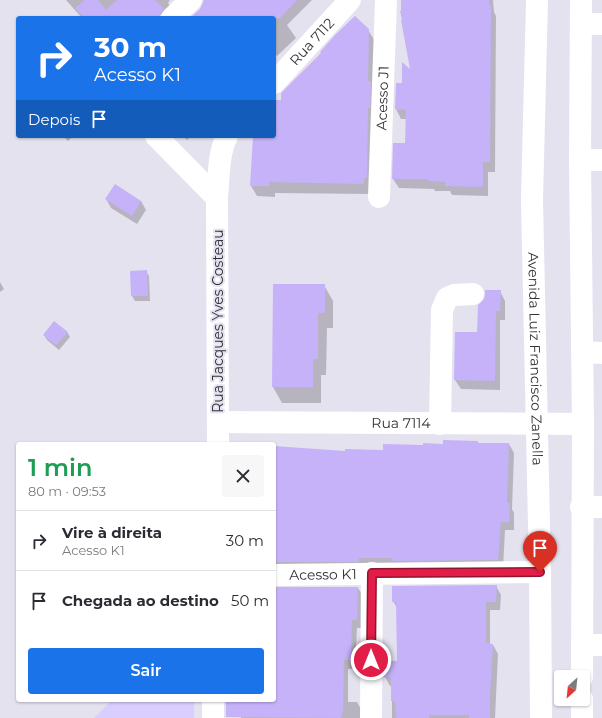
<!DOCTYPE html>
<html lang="pt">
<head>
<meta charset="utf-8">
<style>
	body { margin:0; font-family:Montserrat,sans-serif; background:#f7f7f7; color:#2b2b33; height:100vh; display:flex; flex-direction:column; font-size:15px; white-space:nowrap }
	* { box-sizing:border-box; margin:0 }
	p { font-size:13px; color:#7c7c81 }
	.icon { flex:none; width:22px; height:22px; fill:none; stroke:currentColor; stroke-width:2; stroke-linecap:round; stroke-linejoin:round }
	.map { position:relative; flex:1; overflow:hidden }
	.side { position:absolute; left:16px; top:442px; width:260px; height:260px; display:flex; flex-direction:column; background:#fff; border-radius:4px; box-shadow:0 1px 3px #0004 }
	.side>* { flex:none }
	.guide { position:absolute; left:16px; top:16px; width:260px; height:122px; border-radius:4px; box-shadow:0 1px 3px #0004; background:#1a73e8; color:#fff; overflow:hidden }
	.needle { width:26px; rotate:207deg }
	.controls { position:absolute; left:554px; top:670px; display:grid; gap:8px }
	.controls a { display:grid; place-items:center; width:36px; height:36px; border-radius:4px; background:#fff; box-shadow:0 1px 3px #0004; font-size:20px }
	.pin { position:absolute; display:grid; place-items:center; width:34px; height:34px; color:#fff; margin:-41px -17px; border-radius:50% 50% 50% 0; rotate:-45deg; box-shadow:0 0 4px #0007 }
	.pin .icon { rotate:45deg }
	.me { position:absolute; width:44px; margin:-22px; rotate:0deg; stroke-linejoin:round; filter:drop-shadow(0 0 3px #0008) }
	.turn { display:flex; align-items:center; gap:14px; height:84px; padding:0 12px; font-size:18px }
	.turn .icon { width:52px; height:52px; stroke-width:2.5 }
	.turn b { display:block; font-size:28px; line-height:34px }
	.then { display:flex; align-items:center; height:38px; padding:0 12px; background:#0003; gap:8px; font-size:15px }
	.round { display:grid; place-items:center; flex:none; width:42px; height:42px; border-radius:4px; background:#f7f7f7 }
	.headline { display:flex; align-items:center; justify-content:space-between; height:68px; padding:0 12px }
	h1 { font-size:24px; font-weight:600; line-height:30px; color:#1e9e55 }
	.button { display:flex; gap:8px; margin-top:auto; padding:8px 12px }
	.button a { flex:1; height:46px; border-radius:4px; background:#1a73e8; color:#fff; font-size:16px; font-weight:600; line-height:46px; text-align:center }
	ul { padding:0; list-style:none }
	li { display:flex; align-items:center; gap:12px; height:60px; padding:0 12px; border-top:1px solid #e1e1e2 }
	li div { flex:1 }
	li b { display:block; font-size:15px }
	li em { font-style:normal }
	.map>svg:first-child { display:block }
	.green { fill:#d9cefd }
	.shadow { fill:#0003 }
	.building { fill:#c5b2f9 }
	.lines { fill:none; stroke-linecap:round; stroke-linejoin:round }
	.minor { stroke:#fff; stroke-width:22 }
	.route-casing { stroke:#92132f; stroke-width:10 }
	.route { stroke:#e11d48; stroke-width:7 }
	.labels { text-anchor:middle; stroke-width:4; stroke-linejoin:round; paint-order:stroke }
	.street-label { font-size:14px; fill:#333237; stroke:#e5e2f0 }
</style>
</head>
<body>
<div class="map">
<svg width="602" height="718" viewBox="0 0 602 718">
	<rect width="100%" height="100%" fill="#e5e2f0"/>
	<!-- green -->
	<path class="green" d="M112,700H194V718H94Z"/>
	<!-- shadow -->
	<path class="shadow" d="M66,0H170L168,3L170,6L157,18H82Z
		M205,0H312L287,25L296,38L277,56L274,52V18H192L200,10Z
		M402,0H493L494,12L496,16L495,172H488V196L452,195L450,191H435L434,189L399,188L393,179L406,144L407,119H401L396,109L403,84L411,72Z
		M368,30L375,41L369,194L275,193V197L257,196L251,186L254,136H274V101H282Z
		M63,136H73L68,141Z
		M183,136H191L187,140Z
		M106,199L141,201L146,210L137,224L111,208Z
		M146,271L149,276L150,301H135L132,296Z
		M0,282L4,289L0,292Z
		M274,285H324L333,301V328H327L326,375H321V403H282L273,387Z
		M500,291L505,301V320H500V390L461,389L455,380Z
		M67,332L70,337L59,350L47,340L44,335Z
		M478,442L479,444H509L514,453L512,509L514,513V530H505L503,569L274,573V447L346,452L383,451Z
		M496,586L501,595L500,610H490V645H493L498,654L495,718H392V685L390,686L385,677L398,662L397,608L393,601Z
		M274,588H358L363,596L362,628H357L355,669H348V702H357L362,711V718H241L240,700H274Z"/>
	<!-- building -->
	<path class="building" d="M85,0H98L106,10L117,0H155L164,9L160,14V18H84L75,8Z
		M204,0H297L280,18H190L200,9Z
		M401,0H489V5H491L490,162H483V187L445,186V182L428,181V179H392L393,143H405L406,110L395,109L396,83H402V62L410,69L401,20H402L400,11H401Z
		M355,16L369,29L368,81H371L370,108H368L367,178H364V184L269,182V186H250L253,136H274V100H281V93L321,53L320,52L335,35Z
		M115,184L141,201L132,216L105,199Z
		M147,270L148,296H131L130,271Z
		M273,284H325V313H318V359H313V387H272Z
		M485,290H501L500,311H496L495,381L454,380L455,332H477L478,305L484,299L485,294Z
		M54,321L68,332L56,345L43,335Z
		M443,440L478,441V443H509L507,503H510L509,522H501L498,560L392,561V558H359V562H274V446L345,451V449L383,450V444L423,445V443L443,444Z
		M497,585L496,602H486V643L493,644L490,694V718H469V715H429V718H396L395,701H391V677H384V660L397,661L396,602H392V586Z
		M274,587H358L357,620H352L351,660H344L343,712H342L341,718L226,717V702L274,700Z"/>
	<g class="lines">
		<!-- minor -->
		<g class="minor">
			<path id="s1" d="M537,0L532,200L540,572L541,718"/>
			<path d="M581,0L580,160L583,424L582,677"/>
			<path d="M172,18L191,0"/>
			<path d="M581,24H602"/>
			<path id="s2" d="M274,83L350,0"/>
			<path d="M156,136L217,198"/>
			<path d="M580,160H602"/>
			<path id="s3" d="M379,197L386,0"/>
			<path d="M582,352L602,353"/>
			<path id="s4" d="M219,422L583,424"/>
			<path d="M440,424L442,310L447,298L454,295L473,294"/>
			<path d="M218,444L217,198C219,177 218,154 227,136"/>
			<path d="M581,507H602"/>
			<path id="s5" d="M274,575L540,572"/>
			<path d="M582,645H602"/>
			<path d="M582,699V718"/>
			<path d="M213,700V718"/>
			<path d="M371,718L372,573"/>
		</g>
	</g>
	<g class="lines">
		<defs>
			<path id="route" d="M371,660L372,573L540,572"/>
		</defs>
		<!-- route casing -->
		<use href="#route" class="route-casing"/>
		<!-- route -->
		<use href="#route" class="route"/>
	</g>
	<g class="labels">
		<!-- street labels -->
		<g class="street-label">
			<text dy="5" stroke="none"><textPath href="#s2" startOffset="56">Rua 7112</textPath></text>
			<text dy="5" stroke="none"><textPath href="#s3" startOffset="99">Acesso J1</textPath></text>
			<text transform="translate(218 321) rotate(-90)" y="5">Rua Jacques Yves Costeau</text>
			<text dy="5" stroke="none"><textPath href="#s1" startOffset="359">Avenida Luiz Francisco Zanella</textPath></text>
			<text dy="5" stroke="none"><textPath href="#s4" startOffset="182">Rua 7114</textPath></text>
			<text dy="5" stroke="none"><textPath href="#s5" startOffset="49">Acesso K1</textPath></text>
		</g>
	</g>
</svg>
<div class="controls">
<a><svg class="needle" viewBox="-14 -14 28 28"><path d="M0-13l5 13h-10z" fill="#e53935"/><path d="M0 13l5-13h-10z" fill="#7c7c81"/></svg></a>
</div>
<div class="pin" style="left:540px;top:572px;background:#d93025"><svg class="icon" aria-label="arrive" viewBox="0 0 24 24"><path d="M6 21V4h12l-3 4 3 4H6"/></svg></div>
<svg class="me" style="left:371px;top:660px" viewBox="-20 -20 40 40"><circle r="17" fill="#e11d48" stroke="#fff" stroke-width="3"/><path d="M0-11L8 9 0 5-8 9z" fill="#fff"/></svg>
<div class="guide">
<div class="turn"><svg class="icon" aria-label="right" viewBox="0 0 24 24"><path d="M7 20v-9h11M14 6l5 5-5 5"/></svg><div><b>30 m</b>Acesso K1</div></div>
<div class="then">Depois<svg class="icon" aria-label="arrive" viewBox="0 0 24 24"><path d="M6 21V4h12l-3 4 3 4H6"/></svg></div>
</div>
<section class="side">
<div class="headline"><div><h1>1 min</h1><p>80 m · 09:53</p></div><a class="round"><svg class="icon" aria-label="close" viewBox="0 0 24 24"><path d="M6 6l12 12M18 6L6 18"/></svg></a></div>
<ul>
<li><svg class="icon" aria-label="right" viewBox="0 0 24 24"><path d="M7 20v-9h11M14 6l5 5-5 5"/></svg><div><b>Vire à direita</b><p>Acesso K1</p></div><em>30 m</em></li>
<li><svg class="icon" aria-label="arrive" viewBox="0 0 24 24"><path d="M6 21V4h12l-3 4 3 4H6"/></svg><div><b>Chegada ao destino</b></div><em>50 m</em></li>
</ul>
<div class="button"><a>Sair</a></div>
</section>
</div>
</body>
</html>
